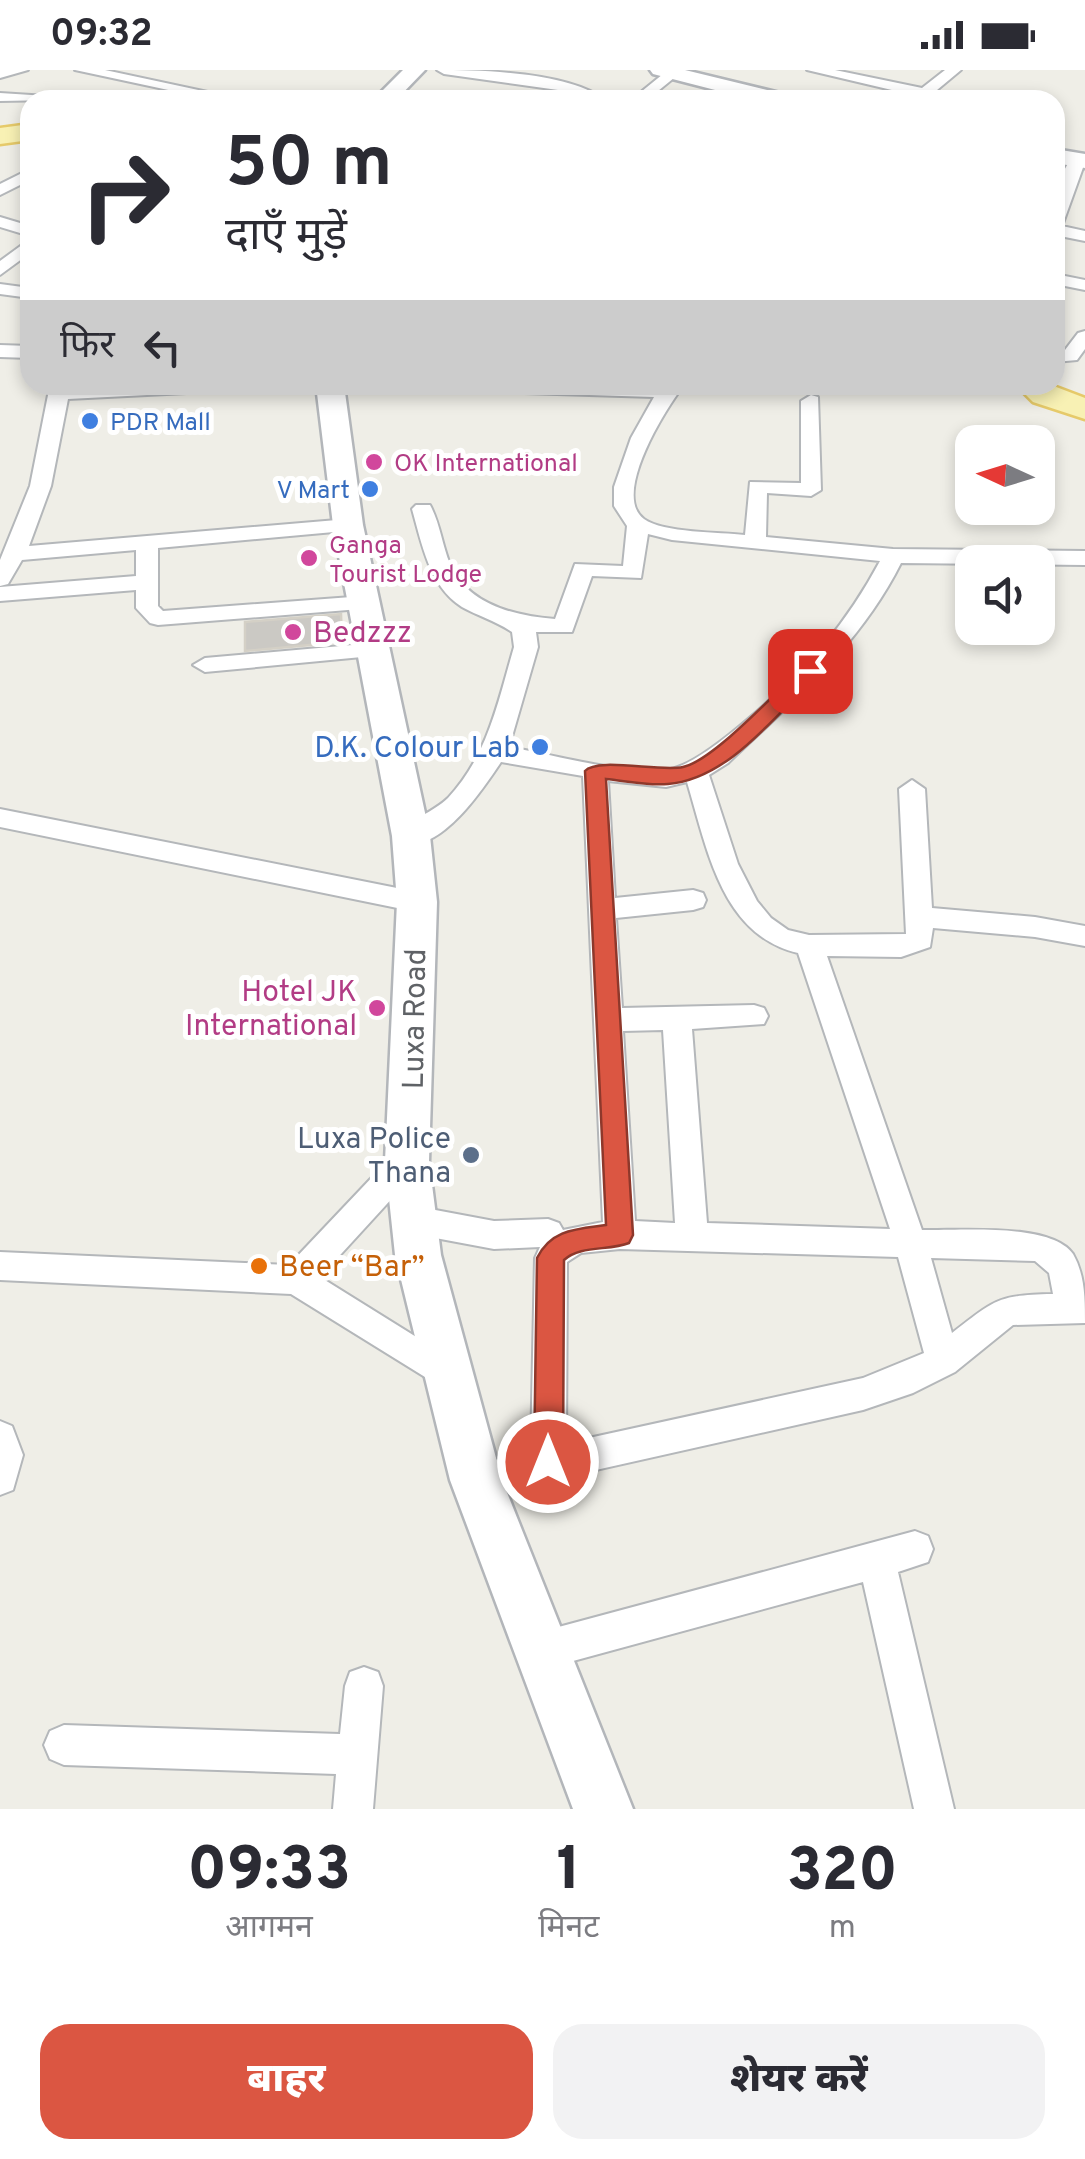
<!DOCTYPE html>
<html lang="hi">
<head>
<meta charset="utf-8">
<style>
	body { margin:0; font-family:Overpass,"Noto Sans Devanagari",sans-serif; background:#f2f2f3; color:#2b2b33; height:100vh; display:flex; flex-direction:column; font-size:38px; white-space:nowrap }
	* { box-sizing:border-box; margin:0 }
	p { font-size:32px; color:#7c7c81 }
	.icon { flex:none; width:55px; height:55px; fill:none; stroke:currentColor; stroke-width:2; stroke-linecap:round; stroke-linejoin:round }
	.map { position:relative; height:1739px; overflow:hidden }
	.drawer { display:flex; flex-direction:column; background:#fff; flex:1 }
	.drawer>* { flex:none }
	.banner { position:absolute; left:20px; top:20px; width:1045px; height:305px; border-radius:30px; box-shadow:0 5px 15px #0003; background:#fff; color:#2b2b33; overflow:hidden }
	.needle { width:65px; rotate:274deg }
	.tools { position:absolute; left:955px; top:355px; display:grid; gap:20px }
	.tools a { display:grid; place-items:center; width:100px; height:100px; border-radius:20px; background:#fff; box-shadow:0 5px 15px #0003; font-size:50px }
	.pin { position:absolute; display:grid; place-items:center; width:85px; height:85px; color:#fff; margin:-42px; border-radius:20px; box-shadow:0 5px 15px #0006 }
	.me { position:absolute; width:110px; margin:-55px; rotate:0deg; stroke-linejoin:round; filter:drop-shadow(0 0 8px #0008) }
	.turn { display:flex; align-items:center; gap:35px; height:210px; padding:0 40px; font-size:45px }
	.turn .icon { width:130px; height:130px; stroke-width:2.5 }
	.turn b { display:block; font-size:70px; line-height:85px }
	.then { display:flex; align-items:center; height:95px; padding:0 40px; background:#0003; gap:20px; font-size:38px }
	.eta { display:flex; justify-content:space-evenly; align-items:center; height:170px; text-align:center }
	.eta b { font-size:60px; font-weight:800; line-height:70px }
	.cta { display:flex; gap:20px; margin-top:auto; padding:20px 40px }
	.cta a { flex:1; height:115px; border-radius:30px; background:#db5642; color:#fff; font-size:40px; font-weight:800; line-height:115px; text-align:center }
	.cta a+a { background:#f2f2f3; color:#2b2b33 }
	.status { display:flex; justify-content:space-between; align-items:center; height:70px; padding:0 50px; background:#fff; direction:ltr }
	.status svg { height:28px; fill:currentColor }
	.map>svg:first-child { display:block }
	.building { fill:#cbc9c4; stroke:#d4d0c6; stroke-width:2.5 }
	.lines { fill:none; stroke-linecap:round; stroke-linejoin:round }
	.street-casing { stroke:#b4b7ba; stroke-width:4 }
	.secondary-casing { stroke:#b3b6ba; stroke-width:5 }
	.primary-casing { stroke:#e6ca6a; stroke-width:5 }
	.street { fill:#fff; fill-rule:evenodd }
	.secondary { fill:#fff; fill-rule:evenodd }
	.primary { fill:#f8f1b4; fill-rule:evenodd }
	.route { fill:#db5642; stroke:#8e382b; stroke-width:2.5 }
	.shop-dot { fill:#3f7fe0; stroke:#fff; stroke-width:4 }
	.hotel-dot { fill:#d1479c; stroke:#fff; stroke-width:4 }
	.service-dot { fill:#5c6f8a; stroke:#fff; stroke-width:4 }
	.food-dot { fill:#e8710a; stroke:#fff; stroke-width:4 }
	.labels { text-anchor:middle; stroke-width:10; stroke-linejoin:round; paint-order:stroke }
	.far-shop-label { font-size:25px; fill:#366cbe; stroke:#fff; text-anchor:start }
	.far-hotel-label { font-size:25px; fill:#b23c85; stroke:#fff; text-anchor:start }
	.hotel-label { font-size:30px; fill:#b23c85; stroke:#fff; text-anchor:start }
	.shop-label { font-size:30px; fill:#366cbe; stroke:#fff; text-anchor:end }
	.street-label { font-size:30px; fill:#5f6266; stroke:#fff }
	.service-label { font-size:30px; fill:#4e5e75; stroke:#fff; text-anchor:end }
	.food-label { font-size:30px; fill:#c56008; stroke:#fff; text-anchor:start }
</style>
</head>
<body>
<div class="status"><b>09:32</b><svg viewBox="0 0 49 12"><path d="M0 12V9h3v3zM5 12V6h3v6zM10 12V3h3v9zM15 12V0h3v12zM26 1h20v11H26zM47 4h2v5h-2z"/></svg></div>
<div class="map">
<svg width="1085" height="1739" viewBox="0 0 1085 1739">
	<rect width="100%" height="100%" fill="#efeee7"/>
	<!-- building -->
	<path class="building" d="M341,544L342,572L245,581V552Z"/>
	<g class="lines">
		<defs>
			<path id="street" d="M0,0H28L0,8Z
				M75,0H105L245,30H215Z
				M437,0C483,0 569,2 605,30H584L558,20L444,4Z
				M668,0L680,3L647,30H631Z
				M807,0H835L922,18L945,0H961L925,30H909L913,25Z
				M0,23L47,26L54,30L0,31Z
				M1078,85L1084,87L1085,92L1062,156L1085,161V171L1055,165C1055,142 1055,97 1078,85Z
				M30,99V110L0,125V114Z
				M0,147L30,156V166L0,157Z
				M30,169V183L0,205V191Z
				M1055,204L1085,210V220L1055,214Z
				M0,214L30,218V228L0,224Z
				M1085,261V279L1077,290L1055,292V280H1065L1078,263Z
				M0,275L30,276V288L0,287Z
				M50,315H236L226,321L68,329L51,416L29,476L337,450L348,456L345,461L158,478V536L163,541L365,526L376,533L373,538L158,555L150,553L136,538V520L0,531V517L136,506V480L22,490L8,514L0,516V490L30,416Z
				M449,315H684C666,338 611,425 644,449C663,463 720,462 745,465L750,412L801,413V331L811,325L818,327L821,420L811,426L767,423L766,467L893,479L1085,481V495L901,493C860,575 793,631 728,693L709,705L738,794L757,831L771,848L788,860L809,865L906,864L899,719L912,710L925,719L932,838L1035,847L1085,856V876L1035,867L933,858L930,877L901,887L827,886L922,1160C959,1161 1051,1152 1073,1184C1085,1205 1085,1229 1085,1253L1013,1255L955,1302L913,1323L863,1340L476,1427L463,1422L458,1410L463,1398L531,1381L535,1188L540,1177L494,1179L414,1164L403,1160L398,1150L403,1140L414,1136L494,1151L548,1149L559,1153L563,1160L603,1152L583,706L501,692C483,719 440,784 402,773L398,766C408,750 434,742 448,728C488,685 498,632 514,577L512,562C496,551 478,546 462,537C429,516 422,474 412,439L416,435H430C440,453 442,475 450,494C468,535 515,546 555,549L575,494L623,496L627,456L614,436V417L631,368L654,327L459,321ZM648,464L672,470L880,491C864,521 846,548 824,575C798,606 706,694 670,699C623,705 556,685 509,677L538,577L536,562H572L592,506L641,508ZM608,711L666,717L687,712C707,778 721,865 798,883L890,1159L707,1153L692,959L764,954L768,946L764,938L754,935L622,938L616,848L693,840L703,837L706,830L703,823L693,820L615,828ZM663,960L675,1153L635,1151L623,961ZM620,1179L898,1187L924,1283L863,1308L566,1373L567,1192L581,1183ZM931,1188L1035,1191L1049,1203L1053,1224C997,1225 995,1230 952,1263Z
				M375,573L387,580L383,585L205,602L193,595L205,588Z
				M0,739L417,822L427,825L430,832L427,839L417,842L0,757Z
				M407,1078L418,1082L422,1091L418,1100L320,1207L458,1293L463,1304L458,1315L446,1320L291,1224L0,1210V1182L289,1195L396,1082Z
				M0,1351L12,1356L23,1385L13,1420L0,1425Z
				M915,1461L928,1466L933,1479L928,1492L898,1502L954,1739H914L863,1512L540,1600L526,1595L521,1581L526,1567L540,1562Z
				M364,1597L378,1602L383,1616L373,1739H333L336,1704L64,1695L50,1689L44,1675L50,1661L64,1655L340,1664L345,1616L350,1602Z"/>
			<path id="secondary" d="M403,0H425L396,30H373Z
				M650,0H685L788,25L791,30H754L653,4Z
				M1055,79L1085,84V98L1055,93Z
				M316,315H344L363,455L430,766L437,832L429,1091L441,1185L502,1410L633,1739H573L450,1410L395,1185L385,1091L397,832L392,766L333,455Z"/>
			<path id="primary" d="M30,54V70L0,74V58Z
				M1016,315H1051L1085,328V349L1033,332Z"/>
		</defs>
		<!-- street casing -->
		<use href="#street" class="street-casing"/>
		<!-- secondary casing -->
		<use href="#secondary" class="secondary-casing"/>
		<!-- primary casing -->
		<use href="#primary" class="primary-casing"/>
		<!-- street -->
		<use href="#street" class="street"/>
		<!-- secondary -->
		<use href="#secondary" class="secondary"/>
		<!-- primary -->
		<use href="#primary" class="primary"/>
	</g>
	<!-- route -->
	<path class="route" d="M810,595L820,601L817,606C775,645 729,709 668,714C648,716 626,711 606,709L633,1165L629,1173C609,1181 580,1175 564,1190L563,1392L559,1402L548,1406L538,1402L534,1392L537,1188C551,1159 577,1159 606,1155L585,701C597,687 660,702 683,697C713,691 778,620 803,597Z"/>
	<!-- markers -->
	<g class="shop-dot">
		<circle cx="90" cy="351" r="10"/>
		<circle cx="370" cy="419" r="10"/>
		<circle cx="540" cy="677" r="10"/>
	</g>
	<g class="hotel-dot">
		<circle cx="374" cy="392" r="10"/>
		<circle cx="309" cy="488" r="10"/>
		<circle cx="293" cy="562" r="10"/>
		<circle cx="377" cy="938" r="10"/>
	</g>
	<circle class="service-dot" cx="471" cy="1085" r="10"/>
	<circle class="food-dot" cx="259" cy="1196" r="10"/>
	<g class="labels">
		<!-- far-shop labels -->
		<g class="far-shop-label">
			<text x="110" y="360">PDR Mall</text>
			<text x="350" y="428" text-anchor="end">V Mart</text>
		</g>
		<!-- far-hotel labels -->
		<g class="far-hotel-label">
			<text x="394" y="401">OK International</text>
			<text x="329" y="483">Ganga<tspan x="329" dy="29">Tourist Lodge</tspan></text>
		</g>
		<!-- hotel labels -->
		<g class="hotel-label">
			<text x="313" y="572">Bedzzz</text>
			<text x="357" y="931" text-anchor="end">Hotel JK<tspan x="357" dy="34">International</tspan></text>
		</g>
		<!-- shop labels -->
		<g class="shop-label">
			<text x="520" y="687">D.K. Colour Lab</text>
		</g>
		<!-- street labels -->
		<g class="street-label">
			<text transform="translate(414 949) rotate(-89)" y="10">Luxa Road</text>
		</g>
		<!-- service labels -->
		<g class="service-label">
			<text x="451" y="1078">Luxa Police<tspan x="451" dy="34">Thana</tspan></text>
		</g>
		<!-- food labels -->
		<g class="food-label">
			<text x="279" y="1206">Beer “Bar”</text>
		</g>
	</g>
</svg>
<div class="tools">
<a><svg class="needle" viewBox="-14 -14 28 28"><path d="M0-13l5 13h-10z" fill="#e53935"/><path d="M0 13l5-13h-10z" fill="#7c7c81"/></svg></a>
<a><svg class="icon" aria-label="sound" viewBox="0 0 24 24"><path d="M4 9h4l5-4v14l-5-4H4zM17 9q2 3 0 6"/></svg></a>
</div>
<div class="pin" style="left:810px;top:601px;background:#d93025"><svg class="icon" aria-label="arrive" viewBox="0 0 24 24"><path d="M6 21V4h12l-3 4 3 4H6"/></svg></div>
<svg class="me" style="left:548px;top:1392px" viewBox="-20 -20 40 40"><circle r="17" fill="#db5642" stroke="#fff" stroke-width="3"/><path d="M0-11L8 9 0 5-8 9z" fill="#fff"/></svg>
<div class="banner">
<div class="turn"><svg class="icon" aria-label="right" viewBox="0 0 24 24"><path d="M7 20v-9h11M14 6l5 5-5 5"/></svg><div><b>50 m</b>दाएँ मुड़ें</div></div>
<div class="then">फिर<svg class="icon" aria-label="left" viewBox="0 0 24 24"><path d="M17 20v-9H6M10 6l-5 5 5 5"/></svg></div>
</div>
</div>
<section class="drawer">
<div class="eta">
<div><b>09:33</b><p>आगमन</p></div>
<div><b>1</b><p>मिनट</p></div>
<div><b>320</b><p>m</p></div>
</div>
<div class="cta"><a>बाहर</a><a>शेयर करें</a></div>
</section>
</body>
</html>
